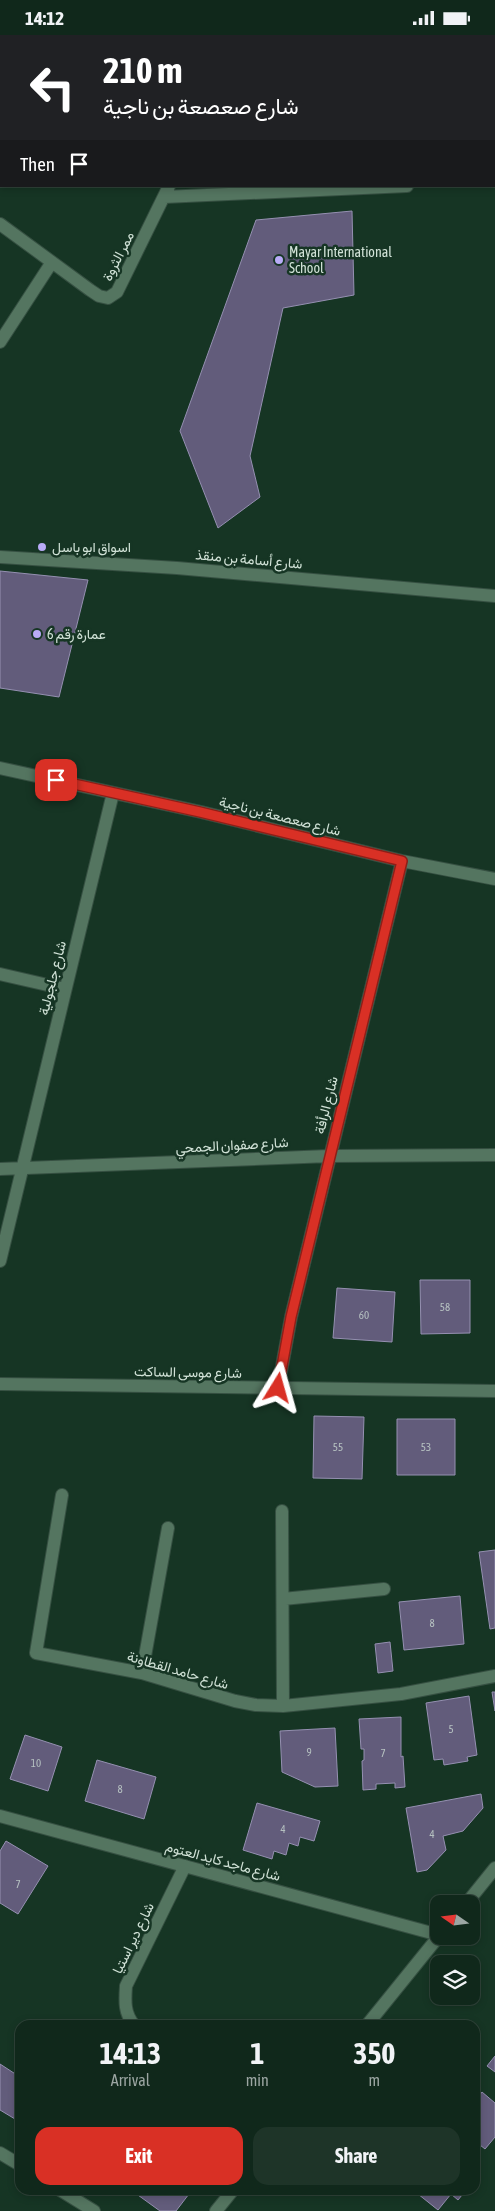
<!DOCTYPE html>
<html lang="en">
<head>
<meta charset="utf-8">
<style>
	body { margin:0; font-family:"Asap Condensed",Vazirmatn,sans-serif; background:#1e3428; color:#f1f3f6; height:100vh; display:flex; flex-direction:column; font-size:19px; white-space:nowrap }
	* { box-sizing:border-box; margin:0 }
	p { font-size:16px; color:#9ca6a3 }
	.icon { flex:none; width:28px; height:28px; fill:none; stroke:currentColor; stroke-width:2; stroke-linecap:round; stroke-linejoin:round }
	.map { position:relative; flex:1; overflow:hidden }
	.side { position:absolute; left:15px; top:1985px; width:465px; height:175px; display:flex; flex-direction:column; background:#10281b; border-radius:15px; box-shadow:0 2px 8px #0003,0 0 0 1px #30443a }
	.side>* { flex:none }
	.hud { position:absolute; left:0px; top:0px; width:495px; height:152px; box-shadow:0 2px 8px #0003,0 0 0 1px #30443a; background:#202124; color:#fff; overflow:hidden }
	.needle { width:32px; rotate:284deg }
	.tools { position:absolute; left:430px; top:1860px; display:grid; gap:10px }
	.tools a { display:grid; place-items:center; width:50px; height:50px; border-radius:10px; background:#10281b; box-shadow:0 2px 8px #0003,0 0 0 1px #30443a; font-size:25px }
	.pin { position:absolute; display:grid; place-items:center; width:42px; height:42px; color:#fff; margin:-21px; border-radius:10px; box-shadow:0 2px 8px #0006 }
	.me { position:absolute; width:55px; margin:-28px; rotate:8deg; stroke-linejoin:round; filter:drop-shadow(0 0 4px #0008) }
	.turn { display:flex; align-items:center; gap:18px; height:105px; padding:0 20px; font-size:22px }
	.turn .icon { width:65px; height:65px; stroke-width:2.5 }
	.turn b { display:block; font-size:35px; line-height:42px }
	.then { display:flex; align-items:center; height:48px; padding:0 20px; background:#0003; gap:10px; font-size:19px }
	.eta { display:flex; justify-content:space-evenly; align-items:center; height:85px; text-align:center }
	.eta b { font-size:30px; font-weight:700; line-height:35px }
	.primary-button { display:flex; gap:10px; margin-top:auto; padding:10px 20px }
	.primary-button a { flex:1; height:58px; border-radius:15px; background:#d93025; color:#fff; font-size:20px; font-weight:700; line-height:58px; text-align:center }
	.primary-button a+a { background:#1e3428; color:#f1f3f6 }
	.status { display:flex; justify-content:space-between; align-items:center; height:35px; padding:0 25px; background:#10281b; direction:ltr }
	.status svg { height:14px; fill:currentColor }
	.map>svg:first-child { display:block }
	.building { fill:#625c7b; stroke:#9590b1 }
	.lines { fill:none; stroke-linecap:round; stroke-linejoin:round }
	.minor-casing { stroke:#365042; stroke-width:14 }
	.minor { stroke:#547560; stroke-width:12 }
	.route-casing { stroke:#8d1f18; stroke-width:12 }
	.route { stroke:#d93025; stroke-width:9 }
	.poi-dot { fill:#b9abf7; stroke:#163524; stroke-width:2 }
	.labels { text-anchor:middle; stroke-width:5; stroke-linejoin:round; paint-order:stroke }
	.number-label { font-size:11px; fill:#b5c0c0 }
	.poi-label { font-size:14px; fill:#d1e2d7; stroke:#163524; text-anchor:start }
	.street-label { font-size:14px; fill:#d1e2d7; stroke:#163524 }
</style>
</head>
<body>
<div class="status"><b>14:12</b><svg viewBox="0 0 49 12"><path d="M0 12V9h3v3zM5 12V6h3v6zM10 12V3h3v9zM15 12V0h3v12zM26 1h20v11H26zM47 4h2v5h-2z"/></svg></div>
<div class="map">
<svg width="495" height="2176" viewBox="0 0 495 2176">
	<rect width="100%" height="100%" fill="#163524"/>
	<!-- building -->
	<path class="building" d="M352,176L354,260L283,273L250,421L260,462L218,493L180,396L256,185Z
		M0,536L88,545L59,662L0,653Z
		M420,1245H470V1298L421,1299Z
		M337,1253L395,1257L392,1307L333,1303Z
		M314,1381L364,1382L362,1444L313,1443Z
		M397,1384H455V1440H397Z
		M495,1515V1593L490,1594L479,1517Z
		M460,1561L464,1609L404,1615L399,1567Z
		M390,1607L393,1636L378,1638L375,1609Z
		M492,1657H495V1676Z
		M469,1661L477,1720L467,1722L468,1726L444,1730L443,1724L434,1725L426,1668Z
		M401,1682V1722L403,1721L405,1752L395,1753V1748L376,1749V1754L363,1755L362,1726L364,1725V1714H361L359,1684Z
		M335,1693L338,1751L315,1752L282,1737L280,1696Z
		M25,1700L62,1712L48,1756L10,1744Z
		M97,1725L156,1742L144,1784L85,1766Z
		M481,1759L483,1773L463,1796L443,1801L446,1815L427,1835L417,1837L406,1773Z
		M257,1768L320,1786L314,1806L300,1802L298,1811L289,1808L286,1820L274,1816L272,1824L243,1815Z
		M6,1806L48,1831L18,1879L0,1868V1816Z
		M495,2021V2037L487,2031Z
		M0,2029L20,2042V2087L0,2075Z
		M482,2057L495,2068V2102L485,2114L475,2106V2066Z
		M131,2155H192L176,2176H160Z
		M413,2155H466L458,2165L451,2159L438,2175Z"/>
	<g class="lines">
		<defs>
			<path id="minor" d="M494,146H495
				M164,162L407,151
				M0,189L90,255L99,261L108,263L117,257L169,151
				M0,307L52,227
				M0,522L177,533L495,561
				M0,733L201,777L402,826L495,844
				M0,939L65,954
				M0,1134L329,1121L495,1120
				M0,1226L113,758
				M0,1349L495,1356
				M278,1353L291,1282L402,826
				M62,1460L36,1618L142,1638L235,1666L256,1670L283,1671L401,1659L495,1641
				M282,1476L283,1671
				M283,1564L384,1554
				M142,1638L168,1493
				M0,1781L439,1900
				M466,1869L495,1833
				M134,1990C124,1978 125,1966 126,1951L185,1831
				M367,1990L439,1901
				M0,2118L20,2130
				M60,2155L94,2176
				M216,2176L233,2155"/>
		</defs>
		<!-- minor casing -->
		<use href="#minor" class="minor-casing"/>
		<!-- minor -->
		<use href="#minor" class="minor"/>
	</g>
	<g class="lines">
		<defs>
			<path id="route" d="M56,745L200,777L402,826L291,1282L278,1353"/>
		</defs>
		<!-- route casing -->
		<use href="#route" class="route-casing"/>
		<!-- route -->
		<use href="#route" class="route"/>
	</g>
	<!-- markers -->
	<g class="poi-dot">
		<circle cx="279" cy="225" r="5"/>
		<circle cx="42" cy="512" r="5"/>
		<circle cx="37" cy="599" r="5"/>
	</g>
	<g class="labels">
		<!-- number labels -->
		<g class="number-label">
			<text x="445" y="1276">58</text>
			<text x="364" y="1284">60</text>
			<text x="338" y="1416">55</text>
			<text x="426" y="1416">53</text>
			<text x="432" y="1592">8</text>
			<text x="451" y="1698">5</text>
			<text x="309" y="1721">9</text>
			<text x="383" y="1722">7</text>
			<text x="36" y="1732">10</text>
			<text x="120" y="1758">8</text>
			<text x="283" y="1798">4</text>
			<text x="432" y="1803">4</text>
			<text x="18" y="1853">7</text>
		</g>
		<!-- poi labels -->
		<g class="poi-label">
			<text x="289" y="222">Mayar International<tspan x="289" dy="16">School</tspan></text>
			<text x="52" y="517">اسواق ابو باسل</text>
			<text x="47" y="604">عمارة رقم 6</text>
		</g>
		<!-- street labels -->
		<g class="street-label">
			<text transform="translate(118 221) rotate(-63)" y="5">ممر الثروة</text>
			<text transform="translate(249 524) rotate(5)" y="5">شارع أسامة بن منقذ</text>
			<text transform="translate(280 781) rotate(14)" y="5">شارع صعصعة بن ناجية</text>
			<text transform="translate(52 943) rotate(-76)" y="5">شارع جلجولية</text>
			<text transform="translate(326 1070) rotate(-76)" y="5">شارع الرأفة</text>
			<text transform="translate(232 1110) rotate(-3)" y="5">شارع صفوان الجمحي</text>
			<text transform="translate(188 1337) rotate(1)" y="5">شارع موسى الساكت</text>
			<text transform="translate(178 1635) rotate(16)" y="5">شارع حامد القطاونة</text>
			<text transform="translate(223 1826) rotate(15)" y="5">شارع ماجد كايد العتوم</text>
			<text transform="translate(133 1903) rotate(-64)" y="5">شارع دير استيا</text>
		</g>
	</g>
</svg>
<div class="tools">
<a><svg class="needle" viewBox="-14 -14 28 28"><path d="M0-13l5 13h-10z" fill="#e53935"/><path d="M0 13l5-13h-10z" fill="#9ca6a3"/></svg></a>
<a><svg class="icon" aria-label="layers" viewBox="0 0 24 24"><path d="M12 4l9 5-9 5-9-5zM3 14l9 5 9-5"/></svg></a>
</div>
<div class="pin" style="left:56px;top:745px;background:#d93025"><svg class="icon" aria-label="arrive" viewBox="0 0 24 24"><path d="M6 21V4h12l-3 4 3 4H6"/></svg></div>
<svg class="me" style="left:278px;top:1353px" viewBox="-20 -20 40 40"><path d="M0-17L14 15 0 8-14 15z" fill="#d93025" stroke="#fff" stroke-width="4"/></svg>
<div class="hud">
<div class="turn"><svg class="icon" aria-label="left" viewBox="0 0 24 24"><path d="M17 20v-9H6M10 6l-5 5 5 5"/></svg><div><b>210 m</b>شارع صعصعة بن ناجية</div></div>
<div class="then">Then<svg class="icon" aria-label="arrive" viewBox="0 0 24 24"><path d="M6 21V4h12l-3 4 3 4H6"/></svg></div>
</div>
<section class="side">
<div class="eta">
<div><b>14:13</b><p>Arrival</p></div>
<div><b>1</b><p>min</p></div>
<div><b>350</b><p>m</p></div>
</div>
<div class="primary-button"><a>Exit</a><a>Share</a></div>
</section>
</div>
</body>
</html>
